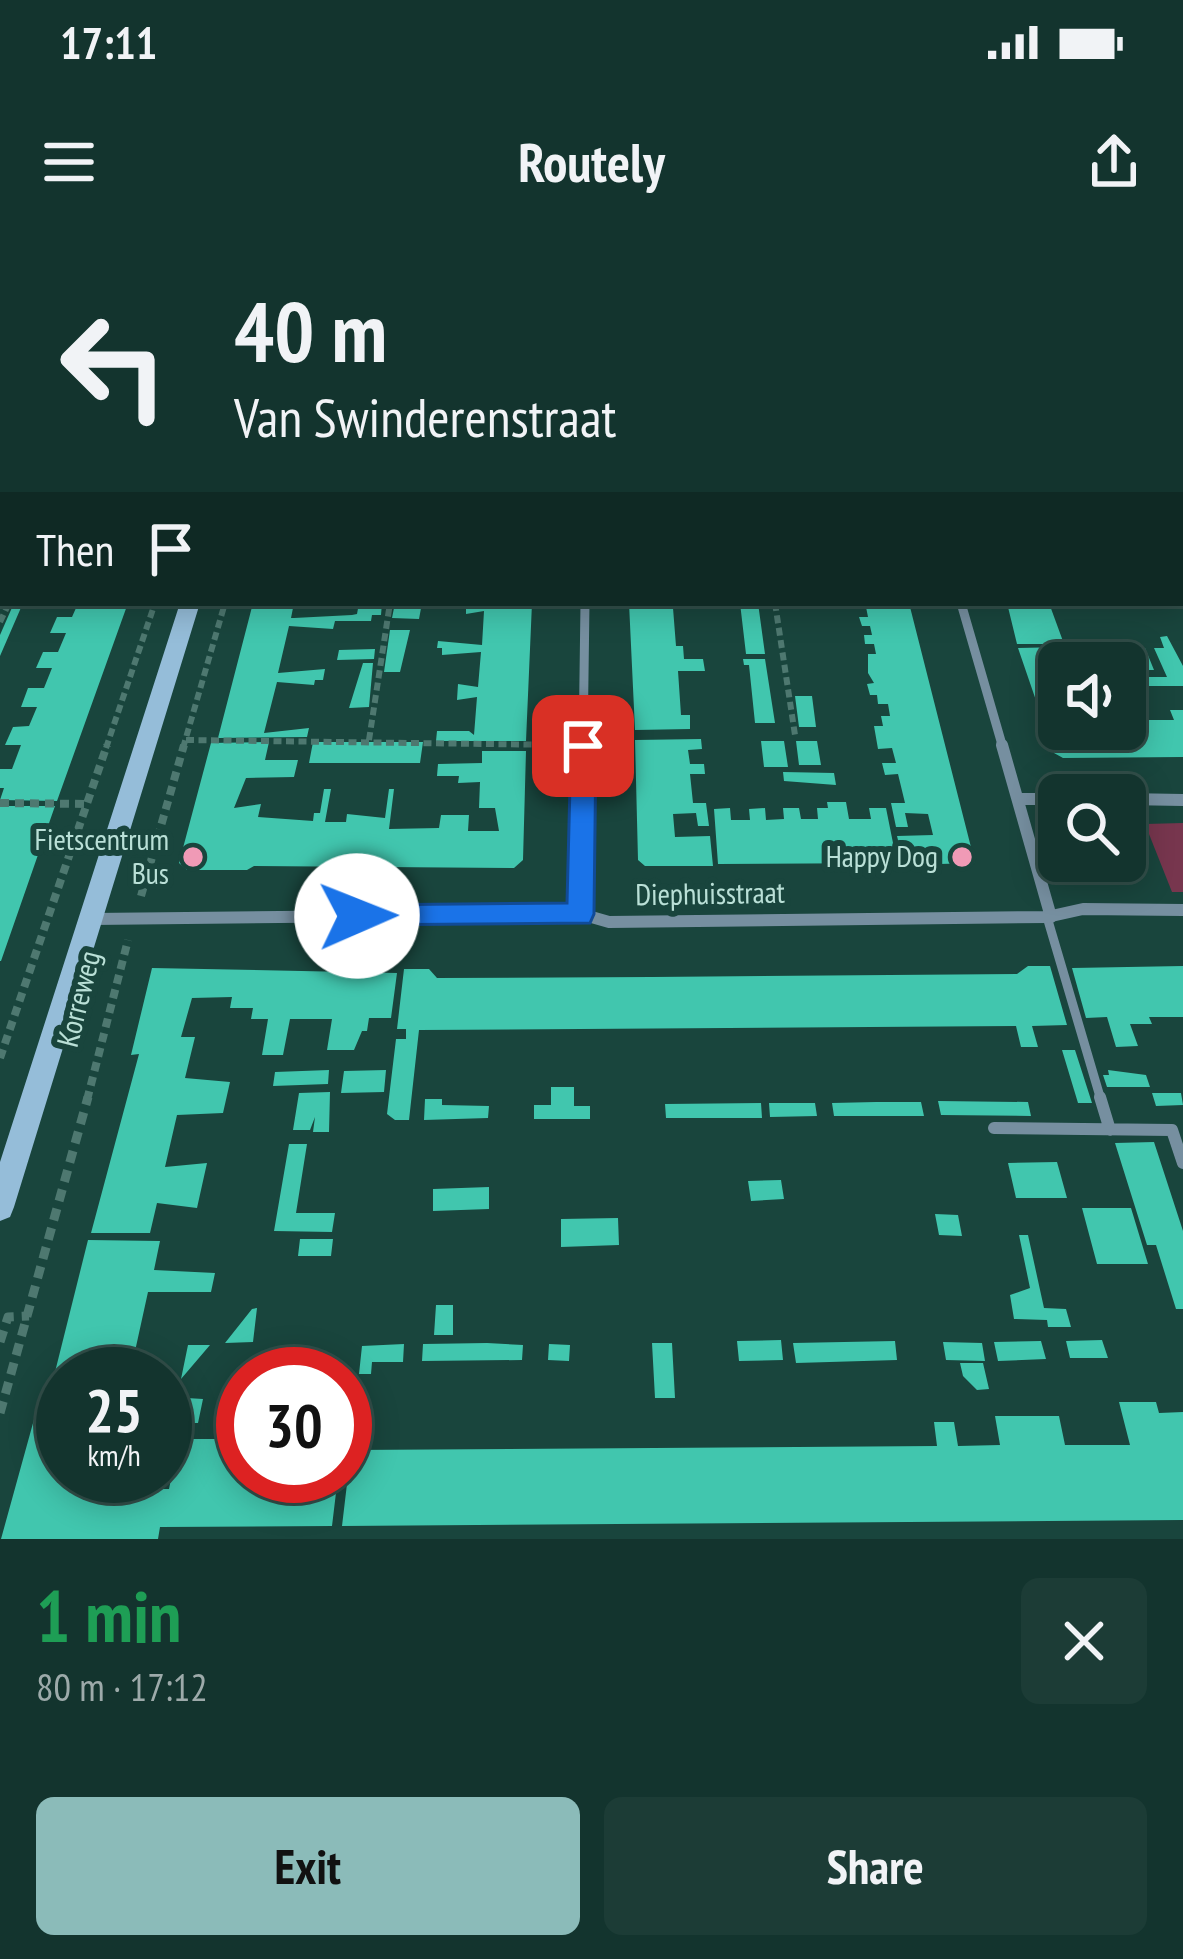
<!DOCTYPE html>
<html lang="en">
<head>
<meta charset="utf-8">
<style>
	body { margin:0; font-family:"PT Sans Narrow",sans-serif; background:#1c3c36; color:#f1f3f6; height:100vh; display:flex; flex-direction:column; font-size:45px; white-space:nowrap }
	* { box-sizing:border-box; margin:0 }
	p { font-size:39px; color:#9daaaa }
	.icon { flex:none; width:66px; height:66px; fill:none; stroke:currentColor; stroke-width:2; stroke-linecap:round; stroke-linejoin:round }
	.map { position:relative; height:1299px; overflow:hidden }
	.sheet { display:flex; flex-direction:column; background:#13342e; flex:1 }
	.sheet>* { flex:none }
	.hud { position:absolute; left:0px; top:0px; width:1185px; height:366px; box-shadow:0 6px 30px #0003,0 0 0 3px #324f4a; background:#13342e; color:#f1f3f6; overflow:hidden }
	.controls { position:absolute; left:1038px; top:402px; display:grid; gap:24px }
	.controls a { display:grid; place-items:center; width:108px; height:108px; border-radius:18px; background:#13342e; box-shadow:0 6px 30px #0003,0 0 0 3px #324f4a; font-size:60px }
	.speed { position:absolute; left:36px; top:1107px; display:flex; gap:24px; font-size:60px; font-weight:700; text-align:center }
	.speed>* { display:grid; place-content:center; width:156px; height:156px; border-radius:50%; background:#13342e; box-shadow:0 6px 30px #0003,0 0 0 3px #324f4a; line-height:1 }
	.speed small { font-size:30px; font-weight:400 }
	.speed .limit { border:18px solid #d22; background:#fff; color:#111 }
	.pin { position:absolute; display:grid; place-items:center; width:102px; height:102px; color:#fff; margin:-51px; border-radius:24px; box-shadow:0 6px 18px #0006 }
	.me { position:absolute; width:132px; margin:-66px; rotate:89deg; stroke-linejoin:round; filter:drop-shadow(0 0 9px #0008) }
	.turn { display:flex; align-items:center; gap:42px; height:252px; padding:0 36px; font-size:54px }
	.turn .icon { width:156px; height:156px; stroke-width:2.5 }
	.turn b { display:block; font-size:84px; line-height:102px }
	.then { display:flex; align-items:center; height:114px; padding:0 36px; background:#0003; gap:24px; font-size:45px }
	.round { display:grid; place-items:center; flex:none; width:126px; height:126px; border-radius:18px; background:#1c3c36 }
	.headline { display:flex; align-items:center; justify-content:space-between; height:204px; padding:0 36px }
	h1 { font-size:72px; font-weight:600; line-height:90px; color:#1e9e55 }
	.button { display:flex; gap:24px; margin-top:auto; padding:24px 36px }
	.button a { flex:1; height:138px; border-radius:18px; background:#8bbbb9; color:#111; font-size:48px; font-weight:600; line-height:138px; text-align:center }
	.button a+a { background:#1c3c36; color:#f1f3f6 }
	.status { display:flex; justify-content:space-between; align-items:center; height:84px; padding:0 60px; background:#13342e; direction:ltr }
	.status svg { height:33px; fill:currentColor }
	header { display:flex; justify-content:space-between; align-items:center; height:156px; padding:0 36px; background:#13342e; font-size:54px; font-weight:600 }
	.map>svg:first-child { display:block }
	.green { fill:#77364e }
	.building { fill:#41c6ae }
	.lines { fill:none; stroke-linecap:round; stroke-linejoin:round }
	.path-far2 { stroke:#4e7870; stroke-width:6; stroke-dasharray:8 4.5; stroke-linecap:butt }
	.path-far1 { stroke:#4e7870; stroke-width:8; stroke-dasharray:9 6; stroke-linecap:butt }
	.path { stroke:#4e7870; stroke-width:9; stroke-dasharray:12 8; stroke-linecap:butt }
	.lane-far1 { stroke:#768fa0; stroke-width:9 }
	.lane { stroke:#768fa0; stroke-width:12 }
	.street-far1 { stroke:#768fa0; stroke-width:9 }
	.street { stroke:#768fa0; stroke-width:12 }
	.secondary { fill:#95bdd9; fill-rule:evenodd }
	.route { fill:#1a73e8; stroke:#114b97; stroke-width:3 }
	.poi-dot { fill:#f09ab6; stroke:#19453d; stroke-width:4.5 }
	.labels { text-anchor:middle; stroke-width:12; stroke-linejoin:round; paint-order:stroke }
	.poi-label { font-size:30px; fill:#bae0d7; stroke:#19453d; text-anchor:end }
	.street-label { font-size:30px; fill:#bae0d7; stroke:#19453d }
</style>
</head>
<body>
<div class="status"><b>17:11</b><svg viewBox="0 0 49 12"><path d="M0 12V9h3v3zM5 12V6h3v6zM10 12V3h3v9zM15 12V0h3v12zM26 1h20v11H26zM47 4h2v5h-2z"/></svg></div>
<header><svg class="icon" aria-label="menu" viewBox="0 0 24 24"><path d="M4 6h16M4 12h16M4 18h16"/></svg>Routely<svg class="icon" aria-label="share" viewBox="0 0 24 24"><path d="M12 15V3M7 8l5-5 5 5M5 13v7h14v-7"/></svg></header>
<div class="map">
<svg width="1183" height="1299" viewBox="0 0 1183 1299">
	<rect width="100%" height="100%" fill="#19453d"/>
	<!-- green -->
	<path class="green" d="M1183,583V652H1172L1145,584Z"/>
	<!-- building -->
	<path class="building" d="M14,363H23L0,416V395Z
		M90,363H128L57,561L0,560L4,548H0V529H12L21,505H5L13,487L29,486L37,467H21L28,448H44L52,428H36L43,412H58L66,393H50L57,377H72L76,368H88Z
		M253,363H294L291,378H294L352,375L357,374L359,363H382L381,375H372L371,381H335L333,389L289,386L278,433L325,429L323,440H315L314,445L277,442L264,493L309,488L307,497L218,498Z
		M395,363H422L419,379L392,378Z
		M466,363H532L526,501H436L437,491H469L474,495L477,457L457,460L458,444L478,447L481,412L442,415V408H437L438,401L482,405L484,371L466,374Z
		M629,363H680V369L673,368L676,406H683L684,419H703L705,431H678L681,475H690V489L635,490Z
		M740,363H758L765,414H746Z
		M857,363H909L975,623L904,625L897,596L933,595L928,574L905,573L908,587H896L891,563H905L898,534L885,535L882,523H896L892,508L878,509L874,486H883L881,476H890L888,464H878L877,455H870L867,444L874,443L868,433V414H876L874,404H865L864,395H872L870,386H862L859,377H868L866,367Z
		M1007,363H1049L1064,404H1017Z
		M390,390H410L400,432H384Z
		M1167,396L1183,426V446H1149L1146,437H1167L1154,408H1164L1160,397Z
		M1064,407L1068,418H1083L1085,423H1059V489H1125V480H1130L1126,470H1140L1145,480H1174L1170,470H1183V517L1063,518L1054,513L1018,408Z
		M1113,408H1145L1154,430H1143L1137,416H1127L1133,431H1125Z
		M375,409L374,419L337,420L339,410Z
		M743,419H765L775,483H755L749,425H744Z
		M363,423H373L369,467L349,468Z
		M795,456H812L816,487H799Z
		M701,499L702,509L688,510L690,524H704L705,534H690L693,563H706L709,586H698L696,573L673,574L675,597L710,596L713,626H645L638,620L635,500Z
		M761,501H784L788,527H764Z
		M796,501H817L821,525H799Z
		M269,502L265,520H298L294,537L246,538L234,568L261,564L258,577L313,581L314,573H320L324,549H331L325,582H346L347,574L385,578L389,549H394L389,589L439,588L441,575H469L468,591H499L495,568H479L480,542L458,543L459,536H437L438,524L482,523V511H526L523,620L514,628L254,626L247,630H187L179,623L211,503Z
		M313,502H423L420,523H309Z
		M783,532L834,533L836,545L784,541Z
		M827,562H846L849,579H871L869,568H886L897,623L718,624L714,569L730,568L731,580H750L749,569L765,568L766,580L784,579L783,568H799L801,579H818L817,568H828Z
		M0,566H55L1,721H0Z
		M1028,726H1050L1067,785L1032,786L1038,807H1021L1016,786L419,790L409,880H395L387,874L396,799H406V789H397L404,729H429L437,738L652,737L1017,734Z
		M1183,726V777H1149L1152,784H1130L1138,806L1116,807L1107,777L1086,778L1072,728Z
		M152,728L397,733L391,778H369L367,791H362L354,810H327L332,779H290L283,815H262L268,779H251L253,768H230L232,757L192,758L181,797H195L185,838L230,842L223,873L177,875L165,927L207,923L197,968L157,963L150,993H91L139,814L131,815Z
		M1062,810H1075L1092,863H1078Z
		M329,830L328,844L273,846L275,832Z
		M386,830L384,852L341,853L344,831Z
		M1108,830L1146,835L1150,847H1107L1103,835H1109Z
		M551,847H574V866H590V879H534V865H551Z
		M330,852L329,892H313L315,877L310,890H293L299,853Z
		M1152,853H1181L1183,865L1156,866Z
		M425,859H442V865L489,866L488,878L424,880Z
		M938,861L1028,862L1031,876L941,875Z
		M876,862H921L924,876H834L832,863Z
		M761,863L762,878H666L665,864Z
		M769,863H815L817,876L770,877Z
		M1154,902L1183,991V1069H1176L1156,1005H1147L1115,903Z
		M289,904H307L296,973H335L332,992L274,991Z
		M1057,922L1067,958H1016L1008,923Z
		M781,940L784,959L751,961L748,941Z
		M489,947V969L433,971V949Z
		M1082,968H1131L1148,1024H1097Z
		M935,974L958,975L962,996L939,995Z
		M618,978L619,1005L561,1007V979Z
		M1019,995H1028L1044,1068L1066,1069L1071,1087H1048L1047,1080L1014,1079L1010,1055L1030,1048Z
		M300,999H333L331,1016H298Z
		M88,1000L160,1001L154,1030L215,1033L211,1052H148L130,1134H63V1236H99L96,1249H169L179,1199H243V1236H338L332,1286L160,1287L158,1299H1L38,1165L47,1164Z
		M436,1065H453V1095H434Z
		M257,1068L253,1102L225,1103L252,1069Z
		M781,1100L783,1120L739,1121L737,1101Z
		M1102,1100L1108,1118H1070L1066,1101Z
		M895,1101L897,1120L796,1123L793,1103Z
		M1041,1101L1046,1119L998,1121L994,1102Z
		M943,1102L982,1103L985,1121L946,1120Z
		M487,1103L523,1105L522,1120L422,1121L423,1104Z
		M652,1103H672L675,1158H655Z
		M404,1104L403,1122H372L371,1134H359L362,1106Z
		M549,1104L570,1105L569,1121L548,1120Z
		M188,1105H210L181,1139Z
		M960,1123H983L989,1149L977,1150L963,1136Z
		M165,1146H180L167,1206L165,1205Z
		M187,1158L203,1159L198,1183H182Z
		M1119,1162H1156L1159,1173L1183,1172V1280L342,1286L351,1210L937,1206L934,1182H954L958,1206L1000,1205L995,1176H1059L1065,1205H1130Z"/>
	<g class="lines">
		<!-- path-far2 -->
		<path class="path-far2" d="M775,363L795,495
			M0,382L9,363
			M186,500L561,505
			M369,500L390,363
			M106,508L155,363
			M183,508L225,363"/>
		<!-- path-far1 -->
		<path class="path-far1" d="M546,505H561
			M0,563L88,564
			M141,656L184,505
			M0,818L107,505
			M87,860L128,700"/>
		<!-- path -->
		<path class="path" d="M0,1102L8,1077L29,1076
			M0,1173L88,857"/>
		<!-- lane-far1 -->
		<path class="lane-far1" d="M1047,677L1101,860"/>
		<!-- lane -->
		<path class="lane" d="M1100,857L1110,890
			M994,888L1172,890L1183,923"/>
		<!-- street-far1 -->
		<path class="street-far1" d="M961,363L1003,508
			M583,508L585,363"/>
		<!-- street -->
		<path class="street" d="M1002,505L1051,677
			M1018,559H1059
			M1125,559L1183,560
			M581,674L583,505
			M93,679L581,674L609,682L1047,677L1083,669L1183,670"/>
		<!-- secondary -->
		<path class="secondary" d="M295,0H309L294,3Z
			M180,363H200L14,967L10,977L0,981V922Z"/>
	</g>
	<!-- route -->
	<path class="route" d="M583,496L596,506L594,674L590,683L347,685L343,676L347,668L357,665L567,663L571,506Z"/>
	<!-- markers -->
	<g class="poi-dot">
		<circle cx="193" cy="617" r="12"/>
		<circle cx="962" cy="617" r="12"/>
	</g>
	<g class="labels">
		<!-- poi labels -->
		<g class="poi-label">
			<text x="169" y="610">Fietscentrum<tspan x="169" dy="34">Bus</tspan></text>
			<text x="938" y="627">Happy Dog</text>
		</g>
		<!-- street labels -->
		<g class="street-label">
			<text transform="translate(710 654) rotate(-1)" y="10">Diephuisstraat</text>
			<text transform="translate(79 759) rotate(-76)" y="10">Korreweg</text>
		</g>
	</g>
</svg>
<div class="controls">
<a><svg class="icon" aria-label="sound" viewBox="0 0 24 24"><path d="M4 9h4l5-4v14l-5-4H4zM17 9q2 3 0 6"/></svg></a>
<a><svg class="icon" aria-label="search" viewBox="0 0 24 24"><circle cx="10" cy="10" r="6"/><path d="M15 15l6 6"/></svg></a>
</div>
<div class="speed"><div>25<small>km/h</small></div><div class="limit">30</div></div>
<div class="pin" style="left:583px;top:506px;background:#d93025"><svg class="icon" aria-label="arrive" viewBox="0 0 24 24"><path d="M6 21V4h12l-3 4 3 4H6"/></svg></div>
<svg class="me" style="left:357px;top:676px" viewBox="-20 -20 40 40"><circle r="19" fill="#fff"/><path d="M0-13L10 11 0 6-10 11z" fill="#1a73e8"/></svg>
<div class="hud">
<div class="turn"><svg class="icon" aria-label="left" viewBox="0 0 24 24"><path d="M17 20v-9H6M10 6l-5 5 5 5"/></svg><div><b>40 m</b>Van Swinderenstraat</div></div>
<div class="then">Then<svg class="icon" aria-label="arrive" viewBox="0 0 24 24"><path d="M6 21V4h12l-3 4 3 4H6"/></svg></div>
</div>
</div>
<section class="sheet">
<div class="headline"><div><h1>1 min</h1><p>80 m · 17:12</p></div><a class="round"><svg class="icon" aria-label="close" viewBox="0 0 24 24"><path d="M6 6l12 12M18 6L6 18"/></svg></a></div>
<div class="button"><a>Exit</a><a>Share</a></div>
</section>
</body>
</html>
